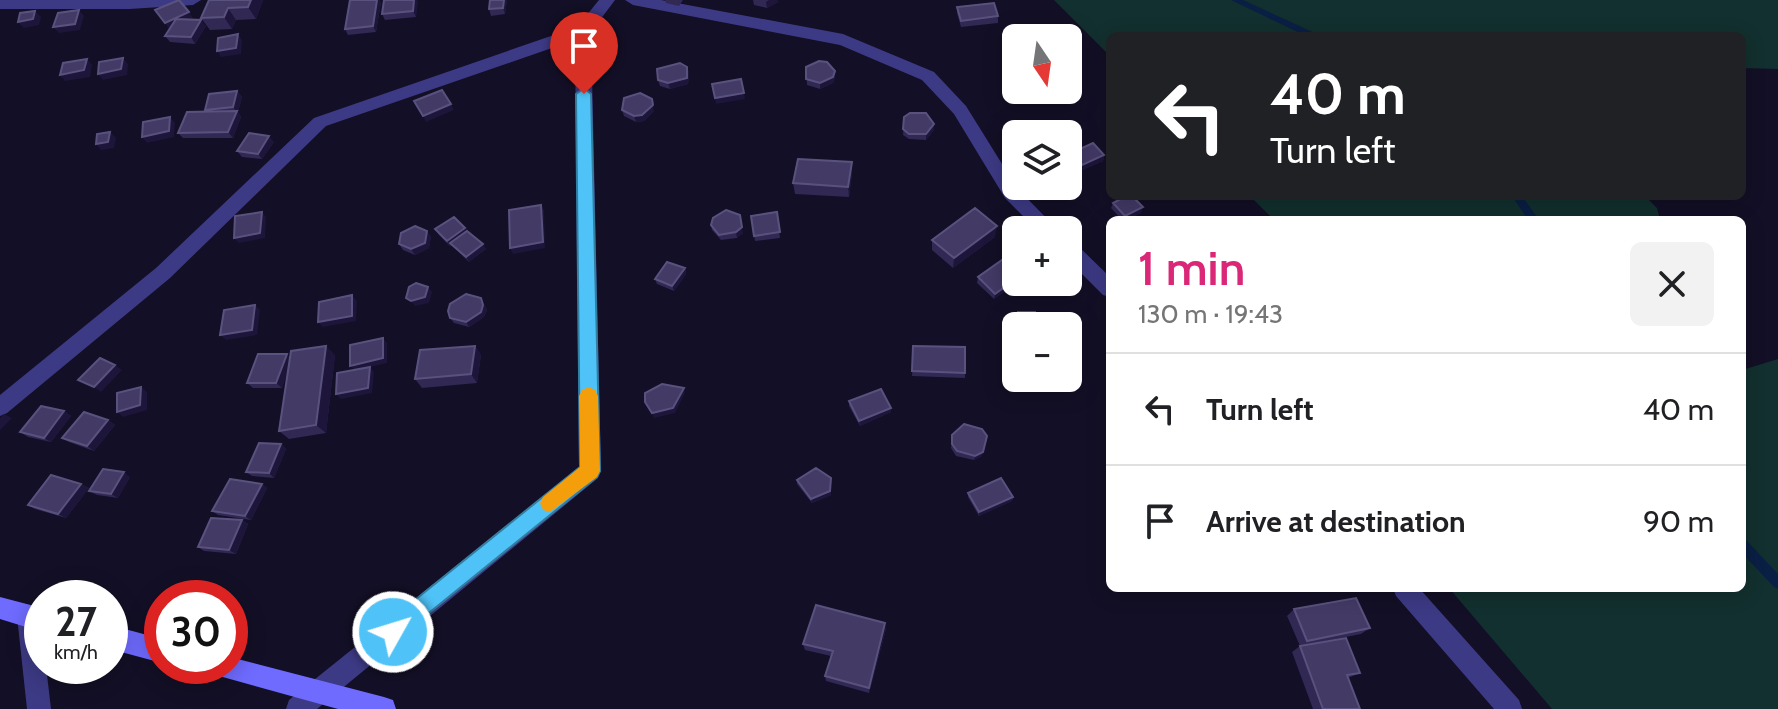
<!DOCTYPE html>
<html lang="en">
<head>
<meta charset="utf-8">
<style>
	body { margin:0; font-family:Cabin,sans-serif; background:#f2f2f2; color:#202124; height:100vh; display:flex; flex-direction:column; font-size:30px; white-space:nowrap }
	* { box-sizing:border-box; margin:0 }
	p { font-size:26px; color:#757577 }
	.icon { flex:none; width:44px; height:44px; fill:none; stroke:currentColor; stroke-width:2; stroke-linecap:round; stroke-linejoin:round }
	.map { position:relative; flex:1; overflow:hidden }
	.drawer { position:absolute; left:1106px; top:216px; width:640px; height:376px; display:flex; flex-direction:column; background:#fff; border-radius:12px; box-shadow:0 4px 20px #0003 }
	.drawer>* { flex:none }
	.hud { position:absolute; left:1106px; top:32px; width:640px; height:168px; border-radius:12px; box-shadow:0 4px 20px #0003; background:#202124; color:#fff; overflow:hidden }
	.needle { width:52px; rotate:167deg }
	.buttons { position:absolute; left:1002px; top:24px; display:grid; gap:16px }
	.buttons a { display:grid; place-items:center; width:80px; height:80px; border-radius:12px; background:#fff; box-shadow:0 4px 20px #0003; font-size:40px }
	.speed { position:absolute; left:24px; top:580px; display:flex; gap:16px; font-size:40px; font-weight:700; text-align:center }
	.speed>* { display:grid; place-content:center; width:104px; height:104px; border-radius:50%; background:#fff; box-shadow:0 4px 20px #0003; line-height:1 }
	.speed small { font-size:20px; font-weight:400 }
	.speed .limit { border:12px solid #d22; background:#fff; color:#111 }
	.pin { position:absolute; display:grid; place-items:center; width:68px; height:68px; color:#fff; margin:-82px -34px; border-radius:50% 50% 50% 0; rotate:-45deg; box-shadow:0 0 8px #0007 }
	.pin .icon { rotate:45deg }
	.me { position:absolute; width:88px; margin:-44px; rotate:51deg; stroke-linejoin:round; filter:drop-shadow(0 0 6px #0008) }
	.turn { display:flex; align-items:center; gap:28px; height:168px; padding:0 32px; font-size:36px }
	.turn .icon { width:104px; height:104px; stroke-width:2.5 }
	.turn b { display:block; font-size:56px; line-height:68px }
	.round { display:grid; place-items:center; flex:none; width:84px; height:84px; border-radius:12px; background:#f2f2f2 }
	.headline { display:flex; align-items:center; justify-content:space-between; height:136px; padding:0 32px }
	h1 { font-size:48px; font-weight:600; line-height:60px; color:#db2777 }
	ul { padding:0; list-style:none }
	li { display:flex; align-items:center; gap:24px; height:112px; padding:0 32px; border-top:2px solid #e0e0e0 }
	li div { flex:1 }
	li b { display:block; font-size:30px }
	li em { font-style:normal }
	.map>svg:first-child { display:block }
	.green { fill:#12302f }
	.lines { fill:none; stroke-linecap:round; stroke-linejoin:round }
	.stream { fill:#0a1f44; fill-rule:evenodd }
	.minor { fill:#3d3a85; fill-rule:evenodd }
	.secondary { fill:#6f6bff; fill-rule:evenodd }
	.wall { fill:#312854 }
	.shaded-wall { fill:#1d163a }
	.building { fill:#433a66; stroke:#5a527e; stroke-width:2 }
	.route { fill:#4fc3f7; stroke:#337fa1; stroke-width:2 }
	.slow { fill:#f59e0b }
</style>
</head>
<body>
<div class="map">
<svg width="1778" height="709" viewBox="0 0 1778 709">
	<rect width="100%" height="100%" fill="#130f26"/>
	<!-- green -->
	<path class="green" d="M1054,0H1778V69L1742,68V36H1110V56Z
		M1250,196H1645L1657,208L1660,220H1274Z
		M1778,359V709H1552L1449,588H1742V370Z"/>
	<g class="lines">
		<!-- stream -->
		<path class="stream" d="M1231,0H1243L1317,34L1318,36H1306Z
			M1512,196H1522L1539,220H1528Z
			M1742,538L1746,540L1778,574V589L1774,587L1742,553Z"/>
		<!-- minor -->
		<path class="minor" d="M0,0H201L193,5L129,9H0Z
			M599,0H615L591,32L601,471L598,478L317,709H286L289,700L579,467L575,40L326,126L170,278L7,413L0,416V395L156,268L314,118L577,27Z
			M625,0H661L843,34L934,72L966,106L1017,188L1058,230H1037L1005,198L954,114L922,80L840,45L633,5Z
			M1068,240L1075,243L1110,277V297L1103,295L1068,260Z
			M1393,588H1419L1519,700L1522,709H1494L1396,596Z
			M29,605L37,608L42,629V666H46L51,709H27L17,616L21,608Z"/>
		<!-- secondary -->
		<path class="secondary" d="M0,597L42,608V632L0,619Z
			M110,625L162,639V663L110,649Z
			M230,657L384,697L393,700L396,709H338L212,674L208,666H230Z"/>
	</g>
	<!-- wall -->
	<path class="wall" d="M209,0H263L256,19L236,20L232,29L210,30L201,18Z
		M384,0H417L416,17L385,20L382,14Z
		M507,0L505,14L491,16L489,9Z
		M665,0H683L679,6L666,3Z
		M753,0H777L778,2L767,8L754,5Z
		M381,2L376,32L348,35L345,29Z
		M957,7L998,16V23L961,27L957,13Z
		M193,18L190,20L206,26L195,44L170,42L165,36L169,29Z
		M687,67L689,73L688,84L670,89L660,86L658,80Z
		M806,67L835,71V77L833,83L820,89L807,85Z
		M237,91L242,97L238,112L241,117L233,138H183L178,133L206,112L205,110Z
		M622,110L654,111L644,121L636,122L624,116Z
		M904,117L934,130L926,140L909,139L903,135Z
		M274,142L262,159L242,157L237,151Z
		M1071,153L1104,155L1103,161L1080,171L1070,159Z
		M852,173L849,197L795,194L793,183Z
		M1040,186H1057L1046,192Z
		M1113,203L1141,213L1126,220H1122L1111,208Z
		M777,212L780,238L755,241L751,216Z
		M711,225L743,233L737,238L721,240L712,230Z
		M465,228L486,249L469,262L452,245L450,246L439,235L435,229Z
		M431,236L429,248L415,255L403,250L399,244Z
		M995,237L953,268L932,250V240Z
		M685,268L686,274L674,291L657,284L655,279Z
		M978,277L1016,282H1018L994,299L977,283Z
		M481,298L487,310L484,317L469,327L454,323L450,318Z
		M475,346L481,355L477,383L422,388L415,379Z
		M913,346L965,373V378L912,376Z
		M335,355L326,433L289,439L279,431L288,369L282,388H253L247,383L290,357Z
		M849,401L891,412L860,426L849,406Z
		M64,411L71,416L51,442L28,437L20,432Z
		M108,420L115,425L94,451L69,442L62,438Z
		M952,435L982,456L974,460L956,456L951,448Z
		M281,444L286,449L274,478L252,476L246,472Z
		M130,477L118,498L97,495L89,491Z
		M831,478V495L812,503L797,484V480Z
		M81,484L89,488L66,518L35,509L28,505Z
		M262,484L267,488L251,520L218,515L212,511Z
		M968,493L1013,497L1012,501L979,516L968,497Z
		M242,520L248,524L236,554L204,551L198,547Z
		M1294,609L1370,628L1361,634L1300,646L1360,673L1348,678L1360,709H1313L1292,652L1300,646L1287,616Z
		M886,629L869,693L826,681L825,676L831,656L805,650L803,644Z"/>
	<!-- shaded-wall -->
	<path class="shaded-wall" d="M251,0H263L256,19L248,7Z
		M377,0H380L381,2L376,32L373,26Z
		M414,0H417L418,2L416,17L413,11Z
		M504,0H507L505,14L503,8Z
		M769,0H777L778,2L767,8L766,2Z
		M228,8L236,20L232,29L224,17Z
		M79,10L84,16L80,30L59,33L53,27Z
		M35,11L41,17L39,25L24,28L18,22Z
		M189,12L193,18L169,29L165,23Z
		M201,20L206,26L195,44L191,37Z
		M238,34L242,40L241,54L221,57L217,51Z
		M123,58L128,64L127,75L103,80L98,74Z
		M87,59L92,65L90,77L65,81L60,75Z
		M687,67L689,73L688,84L670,89L668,83Z
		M835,71V77L833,83L820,89V83Z
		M237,91L242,97L238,112L241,117L233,138L228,132L237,112L233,107Z
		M744,93L745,99L716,104L715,98Z
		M652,99L654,111L644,121L636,122L634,116Z
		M451,104L454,110L426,122L423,116Z
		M170,117L175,123L174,137L147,143L142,137Z
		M934,124V130L926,140V134Z
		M110,132L116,138L114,148L101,150L96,144Z
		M269,136L274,142L262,159L258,154Z
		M1104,155L1103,161L1080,171L1082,165Z
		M852,162V173L849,197L848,187Z
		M1047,186H1057L1046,192Z
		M541,205L544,210L545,248L513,254L510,248Z
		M1143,207L1141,213L1126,220H1124L1125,216Z
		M262,212L266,217L265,238L239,243L234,238Z
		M740,215L743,233L737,238L736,232Z
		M997,226L995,237L953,268L954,258Z
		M465,228L469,234L450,246L447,241Z
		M427,231L431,236L429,248L415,255L411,249Z
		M483,244L486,249L469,262L466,257Z
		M685,268L686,274L674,291L672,286Z
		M1016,279V282H1018L994,299L995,294Z
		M428,287L432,292L429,303L415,306L411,301Z
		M352,295L357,301L356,321L323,327L318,322Z
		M481,298L487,310L484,317L469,327L466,322Z
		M255,305L260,310L257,335L226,340L220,335Z
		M383,338L387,343V363L370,367L374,372L372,393L341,399L336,394L355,370L350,366Z
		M326,346L335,355L326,433L316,425Z
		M475,346L481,355L477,383L471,374Z
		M287,354L292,359L282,388L276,383Z
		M115,365L122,370L101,392L94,387Z
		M141,387L147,392V410L123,417L117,412Z
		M684,388L685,393L675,413L654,418L652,413Z
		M891,408V412L860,426L859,421Z
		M64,411L71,416L51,442L44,438Z
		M4,414L12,418L0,430V418Z
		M108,420L115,425L94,451L87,446Z
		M987,436L982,456L974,460L975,456Z
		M281,444L286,449L274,478L269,473Z
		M124,472L130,477L118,498L111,494Z
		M831,478V495L812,503L811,499Z
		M81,484L89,488L66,518L58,514Z
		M262,484L267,488L251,520L245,516Z
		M1013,497L1012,501L979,516V512Z
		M242,520L248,524L236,554L229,550Z
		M885,623L886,629L869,693V688Z"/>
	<!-- building -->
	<path class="building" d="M179,0L189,12L165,23L155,10Z
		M209,0H251L248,7L228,8L224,17L201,18Z
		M350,0H377L373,26L345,29Z
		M384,0H414L413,11L382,14Z
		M490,0H504L503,8L489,9Z
		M994,3L998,16L961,21L957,7Z
		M79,10L75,24L53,27L58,13Z
		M35,11L33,19L18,22L20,13Z
		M176,19L201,20L191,37L165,36Z
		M238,34L236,48L217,51L218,38Z
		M123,58L121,69L98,74L99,62Z
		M87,59L84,70L60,75L63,63Z
		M819,61L827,62L835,71L833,77L820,83L806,79V67Z
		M680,63L687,67V78L668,83L658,80L657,69Z
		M741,79L744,93L715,98L712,84Z
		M442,90L451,104L423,116L414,101Z
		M237,91L233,107L205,110L209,94Z
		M640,93L652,99L653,105L642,115L634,116L622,110L624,98Z
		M237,111L228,132L178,133L187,112Z
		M910,113H926L934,124L926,134H909L903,129L904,117Z
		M170,117L169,131L142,137L143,122Z
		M110,132L108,142L96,144L97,134Z
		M249,133L269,136L258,154L237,151Z
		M1093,143L1104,155L1082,165L1071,153Z
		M798,159L852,162L848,187L793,183Z
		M1126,196H1132L1143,207L1125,216L1113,203Z
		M541,205L543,242L510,248L509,210Z
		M975,208L997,226L954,258L932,240Z
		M726,210L740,215L742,227L736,232L719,235L711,225L713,218Z
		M262,212L260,233L234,238L235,216Z
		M777,212L780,232L754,236L751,216Z
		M454,217L465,228L447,241L435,229Z
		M415,226L427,231L425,243L411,249L399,244L401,233Z
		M467,231L483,244L466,257L450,243Z
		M1016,250V279L995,294L978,277Z
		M667,262L685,268L672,286L655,279Z
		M416,283L428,287L425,297L411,301L406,298L409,287Z
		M466,294L481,298L483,305L481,312L466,322L450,318L448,311L450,304Z
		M352,295V316L318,322L319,302Z
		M255,305L252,330L220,335L224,310Z
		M1018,312H1035L1036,326H1020Z
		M383,338V358L350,366V345Z
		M326,346L316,425L279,431L291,351Z
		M475,346L471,374L415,379L420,350Z
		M913,346L965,347V373L912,371Z
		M258,354H287L276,383H247Z
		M100,358L115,365L94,387L78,380Z
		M370,367L368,388L336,394L337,373Z
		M662,384L684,388L673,408L652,413L645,402V393Z
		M141,387L140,405L117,412V393Z
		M881,389L891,408L859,421L849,401Z
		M41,406L64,411L44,438L20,432Z
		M84,412L108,420L87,446L62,438Z
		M964,424L982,429L987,436L983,452L975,456L957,451L952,444V435Z
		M259,443L281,444L269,473L246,472Z
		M816,468L831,478L830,491L811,499L797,480Z
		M103,469L124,472L111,494L89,491Z
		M51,475L81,484L58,514L28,505Z
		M1001,478L1013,497L979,512L968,493Z
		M230,479L262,484L245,516L212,511Z
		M211,518L242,520L229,550L198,547Z
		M1356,598L1370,628L1307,641L1294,609Z
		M816,605L885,623L869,688L825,676L833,651L803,644Z
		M1346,638L1360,673L1347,675L1360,709H1323L1300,646Z"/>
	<!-- route -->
	<path class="route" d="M584,88L591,94L600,471L597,477L393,642L385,639L382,632L385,624L580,467L576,94Z"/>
	<!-- slow -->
	<path class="slow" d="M589,387L595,390L598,396L600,471L597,477L550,512L543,510L540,503L543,497L580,467L579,396L582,390Z"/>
</svg>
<div class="buttons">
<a><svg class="needle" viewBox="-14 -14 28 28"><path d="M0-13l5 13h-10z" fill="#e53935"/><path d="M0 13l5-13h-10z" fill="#757577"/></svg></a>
<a><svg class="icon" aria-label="layers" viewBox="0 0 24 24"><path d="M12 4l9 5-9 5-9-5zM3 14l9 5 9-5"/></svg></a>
<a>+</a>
<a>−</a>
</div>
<div class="speed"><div>27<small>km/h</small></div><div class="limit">30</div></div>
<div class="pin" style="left:584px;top:94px;background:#d93025"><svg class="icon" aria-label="arrive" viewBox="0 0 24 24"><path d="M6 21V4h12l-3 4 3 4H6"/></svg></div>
<svg class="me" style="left:393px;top:632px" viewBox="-20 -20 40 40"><circle r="17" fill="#4fc3f7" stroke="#fff" stroke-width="3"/><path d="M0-11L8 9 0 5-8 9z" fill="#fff"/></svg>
<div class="hud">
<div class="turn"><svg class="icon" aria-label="left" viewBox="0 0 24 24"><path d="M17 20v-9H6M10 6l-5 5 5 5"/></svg><div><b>40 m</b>Turn left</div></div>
</div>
<section class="drawer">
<div class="headline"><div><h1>1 min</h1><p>130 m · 19:43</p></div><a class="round"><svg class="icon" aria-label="close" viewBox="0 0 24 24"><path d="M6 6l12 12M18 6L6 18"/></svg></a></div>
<ul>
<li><svg class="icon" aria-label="left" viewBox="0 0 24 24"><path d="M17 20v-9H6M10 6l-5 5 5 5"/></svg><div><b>Turn left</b></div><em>40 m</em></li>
<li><svg class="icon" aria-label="arrive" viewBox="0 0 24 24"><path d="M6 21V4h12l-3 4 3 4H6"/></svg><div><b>Arrive at destination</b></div><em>90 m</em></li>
</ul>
</section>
</div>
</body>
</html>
